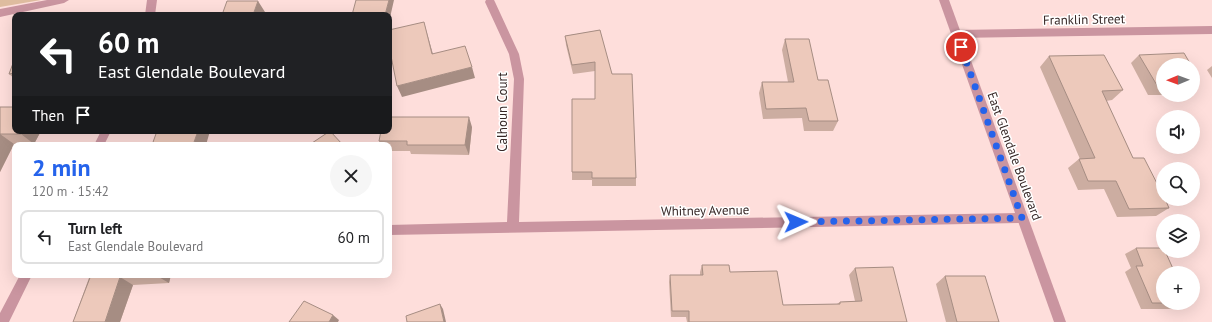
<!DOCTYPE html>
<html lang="en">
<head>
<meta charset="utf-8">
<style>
	body { margin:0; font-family:"PT Sans",sans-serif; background:#f6f6f6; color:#202124; height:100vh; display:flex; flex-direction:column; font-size:15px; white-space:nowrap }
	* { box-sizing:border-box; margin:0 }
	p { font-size:13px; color:#757577 }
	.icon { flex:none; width:22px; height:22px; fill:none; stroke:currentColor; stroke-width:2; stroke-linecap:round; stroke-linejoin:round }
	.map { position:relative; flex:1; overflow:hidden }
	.panel { position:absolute; left:12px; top:142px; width:380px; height:136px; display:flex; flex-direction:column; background:#fff; border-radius:8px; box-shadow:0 4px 16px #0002 }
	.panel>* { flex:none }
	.hud { position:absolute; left:12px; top:12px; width:380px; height:122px; border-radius:8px; box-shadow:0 4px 16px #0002; background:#202124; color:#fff; overflow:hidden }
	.needle { width:26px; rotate:269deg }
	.controls { position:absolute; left:1156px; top:58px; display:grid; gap:8px }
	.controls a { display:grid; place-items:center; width:44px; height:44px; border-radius:50%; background:#fff; box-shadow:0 4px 16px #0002; font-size:20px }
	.pin { position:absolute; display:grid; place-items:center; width:34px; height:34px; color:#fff; margin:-17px; border:2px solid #fff; border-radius:50%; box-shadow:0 1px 4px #0007 }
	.me { position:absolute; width:44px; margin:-22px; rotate:89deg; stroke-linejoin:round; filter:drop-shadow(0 0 3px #0008) }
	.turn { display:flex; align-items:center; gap:14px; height:84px; padding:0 20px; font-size:18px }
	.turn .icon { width:52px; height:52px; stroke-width:2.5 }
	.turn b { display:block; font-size:28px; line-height:34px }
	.then { display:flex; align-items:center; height:38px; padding:0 20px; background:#0003; gap:8px; font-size:15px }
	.round { display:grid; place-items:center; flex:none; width:42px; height:42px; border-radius:21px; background:#f6f6f6 }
	.headline { display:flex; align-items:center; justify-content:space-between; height:68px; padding:0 20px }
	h1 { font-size:24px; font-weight:700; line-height:30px; color:#2563eb }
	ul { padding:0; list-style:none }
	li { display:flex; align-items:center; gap:12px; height:54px; margin:0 8px 6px; padding:0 12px; border:2px solid #e0e0e0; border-radius:8px }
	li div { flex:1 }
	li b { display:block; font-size:15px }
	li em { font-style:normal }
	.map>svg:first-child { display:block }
	.green { fill:#debc9f }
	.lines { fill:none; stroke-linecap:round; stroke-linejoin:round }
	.minor { fill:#ca95a0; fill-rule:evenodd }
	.tertiary { fill:#ca95a0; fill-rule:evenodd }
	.wall { fill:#ccada1 }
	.shaded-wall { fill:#a68d83 }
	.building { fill:#edc9bb; stroke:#a68d83 }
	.route { stroke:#2563eb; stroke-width:7; stroke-dasharray:0 12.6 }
	.labels { text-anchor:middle; stroke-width:3; stroke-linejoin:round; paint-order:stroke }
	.street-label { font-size:13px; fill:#362726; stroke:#fff }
</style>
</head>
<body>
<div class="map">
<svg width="1212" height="322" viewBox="0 0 1212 322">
	<rect width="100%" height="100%" fill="#fededb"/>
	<!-- green -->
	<path class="green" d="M0,0H41L0,7Z"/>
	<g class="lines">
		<!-- minor -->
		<path class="minor" d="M47,0H69L64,3L0,17V9Z
			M147,0H157L155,15H145Z
			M486,0H494L495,2L519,54L524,79L519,222L1022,213L1026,214L1028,218L1026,222L1022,223L389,235V225L507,222L514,79L509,54L485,2Z
			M1212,26V34L956,38L953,37L951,34L953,31L956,30Z
			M101,131H111L104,145H94Z
			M20,275H32L9,322H0V313Z"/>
		<!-- tertiary -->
		<path class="tertiary" d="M939,0H949L1066,322H1054Z"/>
	</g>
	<!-- wall -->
	<path class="wall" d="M600,30L636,178V186H592V180H572V172L595,99V71L573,74L566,45L565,36Z
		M785,39L818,80L838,121L833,131H804L802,118L763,119L759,93L762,82H788L782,50Z
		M1139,55L1163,65V95H1148L1131,63Z
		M1049,56L1123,90L1112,100L1106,101L1133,158L1169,208L1156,216L1117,217L1104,189L1078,190L1068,168L1079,159H1080L1040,67Z
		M15,58V79L9,74Z
		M1212,66V78L1207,70Z
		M1193,68L1198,77L1193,81Z
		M0,107L41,131L34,144H14L0,172Z
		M472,127L469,155L411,154L410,151H389V145H381L379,141Z
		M1136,248L1163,273L1183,303L1172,309H1141L1125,272L1131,268L1125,254Z
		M702,265L730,272L783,305L837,304L840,302L855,301L849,275L855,268L907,322H687L686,317H671L669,282L670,275H700V272Z
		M90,275H171L169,283L133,285L120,322H73Z
		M945,276L999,322H946L936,284Z"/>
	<!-- shaded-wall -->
	<path class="shaded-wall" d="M389,0H394L389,22V15H385Z
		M258,1L265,12L264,15H253Z
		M424,22L427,33L436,65L432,54Z
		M389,51H390L394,62L389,63Z
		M472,67L475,78L402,97L397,86Z
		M469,117L472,127L469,155L465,145Z
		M22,131H41L34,144L21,134Z
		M198,131H210L206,145H193Z
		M0,134L14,144L0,172Z
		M157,275H171L169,283L157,276Z
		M120,277L133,285L120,322H105Z
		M440,304L443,309L446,322H444Z
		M333,315L339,320L338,322H329Z"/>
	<!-- building -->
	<path class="building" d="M356,0H389L385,15H352Z
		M227,1H258L253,15H222Z
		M424,22L432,54L465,46L472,67L397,86L390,51H389V30Z
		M600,30L612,74H632L636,178H592V172H572V99H595V62L572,65L565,36Z
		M785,39H809L818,80H828L838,121H809L806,108L766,109L762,82H794Z
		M1184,53L1191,65H1163V87H1158L1139,55Z
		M1104,55L1123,90L1102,91L1133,158H1144L1163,195V199H1165L1169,208L1129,209L1116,181H1088L1079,159L1095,158L1049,56Z
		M15,58V73L9,74Z
		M1193,68L1198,77H1193Z
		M0,107H15V131H22L21,134H0V135Z
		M389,117H469L465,145H407V141H379L381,131H389Z
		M157,131H198L193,145H152Z
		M330,131L343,145H309Z
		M1136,248H1163V251H1165L1175,273H1163V303H1183H1152L1136,266H1143Z
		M702,265H729L730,272L777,271L783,305L840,304V302L862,301L855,268L893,267L907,322H689V311H672L670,275H703Z
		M91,275H157V276L120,277L105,322H73Z
		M945,276H985L999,322H957Z
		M304,301L333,315L329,322H289Z
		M440,304L444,322H407L406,316Z"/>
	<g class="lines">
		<!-- route -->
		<path class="route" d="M796,222L1022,218L961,47"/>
	</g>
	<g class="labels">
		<!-- street labels -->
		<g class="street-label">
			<text transform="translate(1084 19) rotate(-1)" y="5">Franklin Street</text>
			<text transform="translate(502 112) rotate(-90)" y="5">Calhoun Court</text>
			<text transform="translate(1015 156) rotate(70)" y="5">East Glendale Boulevard</text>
			<text transform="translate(705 210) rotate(-1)" y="5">Whitney Avenue</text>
		</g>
	</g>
</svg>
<div class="controls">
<a><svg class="needle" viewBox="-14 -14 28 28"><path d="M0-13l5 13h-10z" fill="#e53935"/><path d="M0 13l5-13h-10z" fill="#757577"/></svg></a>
<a><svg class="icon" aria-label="sound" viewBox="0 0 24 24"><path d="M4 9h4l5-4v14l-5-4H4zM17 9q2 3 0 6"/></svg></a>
<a><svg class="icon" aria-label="search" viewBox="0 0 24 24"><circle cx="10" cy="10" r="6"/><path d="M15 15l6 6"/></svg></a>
<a><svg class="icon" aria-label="layers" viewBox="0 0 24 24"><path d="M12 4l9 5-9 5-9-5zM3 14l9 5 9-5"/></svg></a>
<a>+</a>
</div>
<div class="pin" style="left:961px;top:47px;background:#d93025"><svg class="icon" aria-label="arrive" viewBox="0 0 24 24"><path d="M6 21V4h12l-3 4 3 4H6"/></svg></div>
<svg class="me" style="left:796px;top:222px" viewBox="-20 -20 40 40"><path d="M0-17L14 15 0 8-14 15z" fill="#2563eb" stroke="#fff" stroke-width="4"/></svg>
<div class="hud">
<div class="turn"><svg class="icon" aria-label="left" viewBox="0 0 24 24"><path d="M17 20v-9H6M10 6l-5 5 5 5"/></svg><div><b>60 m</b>East Glendale Boulevard</div></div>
<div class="then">Then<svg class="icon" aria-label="arrive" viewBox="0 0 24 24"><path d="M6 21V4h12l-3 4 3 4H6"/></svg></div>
</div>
<section class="panel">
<div class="headline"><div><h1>2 min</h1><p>120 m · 15:42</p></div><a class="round"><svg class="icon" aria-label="close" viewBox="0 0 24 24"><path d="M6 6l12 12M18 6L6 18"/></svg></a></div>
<ul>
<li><svg class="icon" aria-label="left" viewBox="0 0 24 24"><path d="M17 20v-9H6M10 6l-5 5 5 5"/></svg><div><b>Turn left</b><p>East Glendale Boulevard</p></div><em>60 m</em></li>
</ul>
</section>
</div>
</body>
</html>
